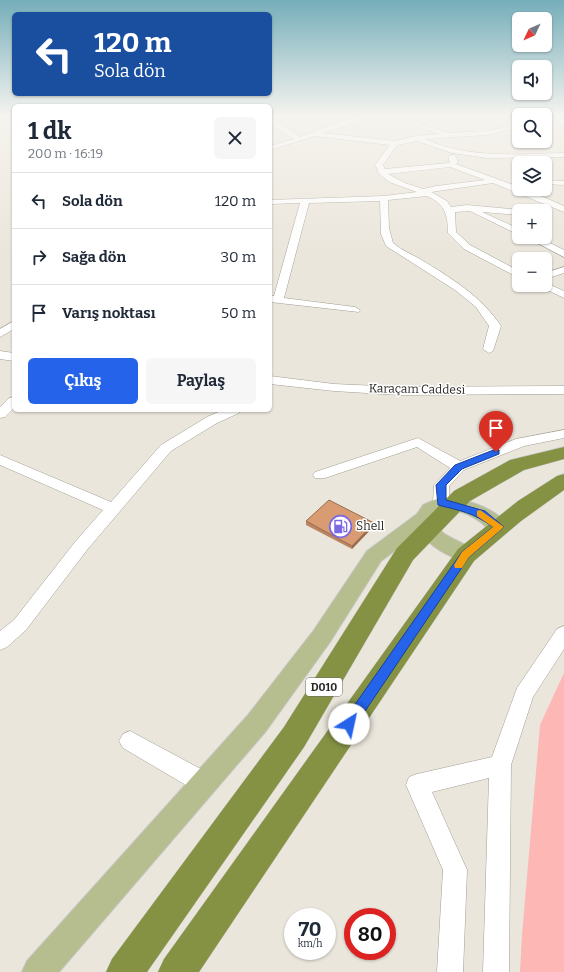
<!DOCTYPE html>
<html lang="tr">
<head>
<meta charset="utf-8">
<style>
	body { margin:0; font-family:Bitter,serif; background:#f6f6f7; color:#1f2937; height:100vh; display:flex; flex-direction:column; font-size:15px; white-space:nowrap }
	* { box-sizing:border-box; margin:0 }
	p { font-size:13px; color:#747a83 }
	.icon { flex:none; width:22px; height:22px; fill:none; stroke:currentColor; stroke-width:2; stroke-linecap:round; stroke-linejoin:round }
	.map { position:relative; flex:1; overflow:hidden }
	.panel { position:absolute; left:12px; top:104px; width:260px; height:308px; display:flex; flex-direction:column; background:#fff; border-radius:6px; box-shadow:0 1px 3px #0004 }
	.panel>* { flex:none }
	.banner { position:absolute; left:12px; top:12px; width:260px; height:84px; border-radius:6px; box-shadow:0 1px 3px #0004; background:#1a4fa0; color:#fff; overflow:hidden }
	.needle { width:26px; rotate:226deg }
	.buttons { position:absolute; left:512px; top:12px; display:grid; gap:8px }
	.buttons a { display:grid; place-items:center; width:40px; height:40px; border-radius:6px; background:#fff; box-shadow:0 1px 3px #0004; font-size:20px }
	.speed { position:absolute; left:284px; top:908px; display:flex; gap:8px; font-size:20px; font-weight:700; text-align:center }
	.speed>* { display:grid; place-content:center; width:52px; height:52px; border-radius:50%; background:#fff; box-shadow:0 1px 3px #0004; line-height:1 }
	.speed small { font-size:10px; font-weight:400 }
	.speed .limit { border:6px solid #d22; background:#fff; color:#111 }
	.pin { position:absolute; display:grid; place-items:center; width:34px; height:34px; color:#fff; margin:-41px -17px; border-radius:50% 50% 50% 0; rotate:-45deg; box-shadow:0 0 4px #0007 }
	.pin .icon { rotate:45deg }
	.me { position:absolute; width:44px; margin:-22px; rotate:35deg; stroke-linejoin:round; filter:drop-shadow(0 0 3px #0008) }
	.turn { display:flex; align-items:center; gap:14px; height:84px; padding:0 16px; font-size:18px }
	.turn .icon { width:52px; height:52px; stroke-width:2.5 }
	.turn b { display:block; font-size:28px; line-height:34px }
	.round { display:grid; place-items:center; flex:none; width:42px; height:42px; border-radius:6px; background:#f6f6f7 }
	.summary { display:flex; align-items:center; justify-content:space-between; height:68px; padding:0 16px }
	h1 { font-size:24px; font-weight:700; line-height:30px }
	.primary-button { display:flex; gap:8px; margin-top:auto; padding:8px 16px }
	.primary-button a { flex:1; height:46px; border-radius:6px; background:#2563eb; color:#fff; font-size:16px; font-weight:700; line-height:46px; text-align:center }
	.primary-button a+a { background:#f6f6f7; color:#1f2937 }
	ul { padding:0; list-style:none }
	li { display:flex; align-items:center; gap:12px; height:56px; padding:0 16px; border-top:1px solid #e0e1e3 }
	li div { flex:1 }
	li b { display:block; font-size:15px }
	li em { font-style:normal }
	.map>svg:first-child { display:block }
	.green { fill:#fdb7b4 }
	.lines { fill:none; stroke-linecap:round; stroke-linejoin:round }
	.minor-casing { stroke:#a39e94; stroke-width:1 }
	.major-casing { stroke:#c7c7c6; stroke-width:2 }
	.highway-casing { stroke:#c7c7c6; stroke-width:1 }
	.minor { fill:#fff; fill-rule:evenodd }
	.major { fill:#b6be8f; fill-rule:evenodd }
	.highway { fill:#859244; fill-rule:evenodd }
	.wall { fill:#bb8562 }
	.shaded-wall { fill:#986c50 }
	.building { fill:#d99b72; stroke:#986c50 }
	.route { fill:#2563eb; stroke:#184099 }
	.slow { fill:#f59e0b }
	.labels { text-anchor:middle; stroke-width:3; stroke-linejoin:round; paint-order:stroke }
	.shield { fill:#fff; stroke:#696865; stroke-width:1 }
	.shield-label { font-size:11px; font-weight:bold; fill:#292723 }
	.street-label { font-size:12px; fill:#292723; stroke:#fff }
	.poi-label { font-size:12px; fill:#292723; stroke:#fff; text-anchor:start }
</style>
</head>
<body>
<div class="map">
<svg width="564" height="972" viewBox="0 0 564 972">
	<rect width="100%" height="100%" fill="#ebe6dc"/>
	<!-- green -->
	<path class="green" d="M564,673V972H520L522,935L540,725Z"/>
	<g class="lines">
		<defs>
			<path id="minor" d="M270,116H273L277,122L300,137C324,128 348,116 375,116L323,133L395,141L416,136L440,134L384,116H393L448,133L488,131L507,127L510,122V116H516V122L511,129L488,135L425,139C469,159 517,154 564,153V157L488,158L452,153L417,141L397,145L383,165L385,169L449,163L450,162L448,157L452,155H455L458,162L456,164L519,187V189H525L564,206V212L493,183L431,192L447,201L451,207L467,205L522,210L519,211V215L482,212L519,229V235L470,211L455,212L456,232L470,245L519,271V278L464,249L448,233C448,215 445,204 427,196L388,200L389,228L393,243C401,250 411,254 420,259C451,278 480,295 501,326L493,351L489,353L483,349L489,326L476,307L455,290L386,246L381,234L380,201L309,203L284,298L355,307L360,310L359,312L270,302V296H274L300,203L270,204V200L384,196L417,192L389,182L377,172L378,170L375,165L390,145L315,136L270,150V146L294,139C286,134 270,127 270,116ZM450,167L485,180L436,186L423,189L405,183L388,174Z
				M555,116H561L564,121V128L562,127Z
				M545,180L564,181V185L545,184Z
				M526,237H538L564,250V257Z
				M564,267V273L545,279V273Z
				M546,283L564,291V298L537,285H545Z
				M14,321V329L0,337V329Z
				M0,351L14,353V361L0,359Z
				M270,376L334,384L400,387L564,386V394L400,395L334,391L270,384Z
				M14,397V408L5,417L0,418V407L9,398Z
				M223,410H241L239,413L217,423L171,451L87,550L26,630L7,647L0,650V631L14,620L75,542L103,510L0,465V455L111,502L161,445L207,417Z
				M564,430V438L524,446L464,470L449,486V503L446,507L441,508L436,507L433,503L434,485L450,468L417,447L325,478H315L313,475L315,472L418,438L460,461L516,439Z
				M564,626V649L533,697L511,765L509,972H483L489,778L432,792L467,870L463,972H437L443,870L406,785L409,777L417,774L492,757L517,688L557,629Z
				M130,731L212,775L215,783L212,791L204,794L196,791L123,748L119,741L123,734Z"/>
			<path id="major" d="M441,497C463,498 496,507 509,527L506,532C501,533 498,534 493,532C487,529 482,522 476,519C463,511 442,504 433,519C441,541 467,539 476,555L473,560L466,562C449,557 430,547 420,532L381,561L330,642L266,731L59,972H22L27,961L248,715L314,630L367,551L417,514L423,505Z"/>
			<path id="highway" d="M564,447V459L524,470L470,501L413,560L304,747L147,972H106L112,959L284,727L397,548L454,491L510,460Z
				M564,474V490L521,521L474,561L199,972H158L164,959L458,549L518,501L557,476Z"/>
		</defs>
		<!-- minor casing -->
		<use href="#minor" class="minor-casing"/>
		<!-- major casing -->
		<use href="#major" class="major-casing"/>
		<!-- highway casing -->
		<use href="#highway" class="highway-casing"/>
		<!-- minor -->
		<use href="#minor" class="minor"/>
		<!-- major -->
		<use href="#major" class="major"/>
		<!-- highway -->
		<use href="#highway" class="highway"/>
	</g>
	<!-- wall -->
	<path class="wall" d="M306,521L374,526L352,549L306,525Z"/>
	<!-- shaded-wall -->
	<path class="shaded-wall" d="M374,523V526L352,549V546Z"/>
	<!-- building -->
	<path class="building" d="M329,500L374,523L352,546L306,521Z"/>
	<!-- sky -->
	<linearGradient id="sky" x2="0" y2="1"><stop stop-color="#75aeba"/><stop offset="0.46" stop-color="#f6f4ef"/><stop offset="1" stop-color="#f6f4ef" stop-opacity="0"/></linearGradient>
	<rect width="564" height="252" fill="url(#sky)"/>
	<!-- route -->
	<path class="route" d="M496,449L499,450V454L462,469L446,485V500L485,511L504,527L469,557L353,729L349,730L344,729L343,724L344,720L462,552L493,527C472,512 461,511 438,505L436,485L455,465Z"/>
	<!-- slow -->
	<path class="slow" d="M480,510L504,527L469,557L462,568H455L454,565L462,552L493,527L477,516V511Z"/>
	<!-- icons -->
	<defs>
		<symbol id="fuel-ring" viewBox="-11 -11 22 22"><circle r="9.5" fill="#fff" stroke="#7b68e3" stroke-width="1.5"/><path d="M-5.5-6h7V0h2V4h1.3V-2.5L3-4.5l.8-.8L6-3V5H2.5V1h-1V6h-7ZM-4.2-4.7v3.2H.2V-4.7Z" fill="#7b68e3"/></symbol>
	</defs>
	<g fill-rule="evenodd">
		<use href="#fuel-ring" x="328" y="514" width="25" height="25"/>
	</g>
	<g class="labels">
		<!-- shield labels -->
		<rect class="shield" x="306" y="678" width="36" height="18" rx="3"/>
		<g class="shield-label">
			<text x="324" y="691">D010</text>
		</g>
		<!-- street labels -->
		<g class="street-label">
			<text transform="translate(417 389) rotate(1)" y="4">Karaçam Caddesi</text>
		</g>
		<!-- poi labels -->
		<g class="poi-label">
			<text x="356" y="530">Shell</text>
		</g>
	</g>
</svg>
<div class="buttons">
<a><svg class="needle" viewBox="-14 -14 28 28"><path d="M0-13l5 13h-10z" fill="#e53935"/><path d="M0 13l5-13h-10z" fill="#747a83"/></svg></a>
<a><svg class="icon" aria-label="sound" viewBox="0 0 24 24"><path d="M4 9h4l5-4v14l-5-4H4zM17 9q2 3 0 6"/></svg></a>
<a><svg class="icon" aria-label="search" viewBox="0 0 24 24"><circle cx="10" cy="10" r="6"/><path d="M15 15l6 6"/></svg></a>
<a><svg class="icon" aria-label="layers" viewBox="0 0 24 24"><path d="M12 4l9 5-9 5-9-5zM3 14l9 5 9-5"/></svg></a>
<a>+</a>
<a>−</a>
</div>
<div class="speed"><div>70<small>km/h</small></div><div class="limit">80</div></div>
<div class="pin" style="left:496px;top:452px;background:#d93025"><svg class="icon" aria-label="arrive" viewBox="0 0 24 24"><path d="M6 21V4h12l-3 4 3 4H6"/></svg></div>
<svg class="me" style="left:349px;top:724px" viewBox="-20 -20 40 40"><circle r="19" fill="#fff"/><path d="M0-13L10 11 0 6-10 11z" fill="#2563eb"/></svg>
<div class="banner">
<div class="turn"><svg class="icon" aria-label="left" viewBox="0 0 24 24"><path d="M17 20v-9H6M10 6l-5 5 5 5"/></svg><div><b>120 m</b>Sola dön</div></div>
</div>
<section class="panel">
<div class="summary"><div><h1>1 dk</h1><p>200 m · 16:19</p></div><a class="round"><svg class="icon" aria-label="close" viewBox="0 0 24 24"><path d="M6 6l12 12M18 6L6 18"/></svg></a></div>
<ul>
<li><svg class="icon" aria-label="left" viewBox="0 0 24 24"><path d="M17 20v-9H6M10 6l-5 5 5 5"/></svg><div><b>Sola dön</b></div><em>120 m</em></li>
<li><svg class="icon" aria-label="right" viewBox="0 0 24 24"><path d="M7 20v-9h11M14 6l5 5-5 5"/></svg><div><b>Sağa dön</b></div><em>30 m</em></li>
<li><svg class="icon" aria-label="arrive" viewBox="0 0 24 24"><path d="M6 21V4h12l-3 4 3 4H6"/></svg><div><b>Varış noktası</b></div><em>50 m</em></li>
</ul>
<div class="primary-button"><a>Çıkış</a><a>Paylaş</a></div>
</section>
</div>
</body>
</html>
